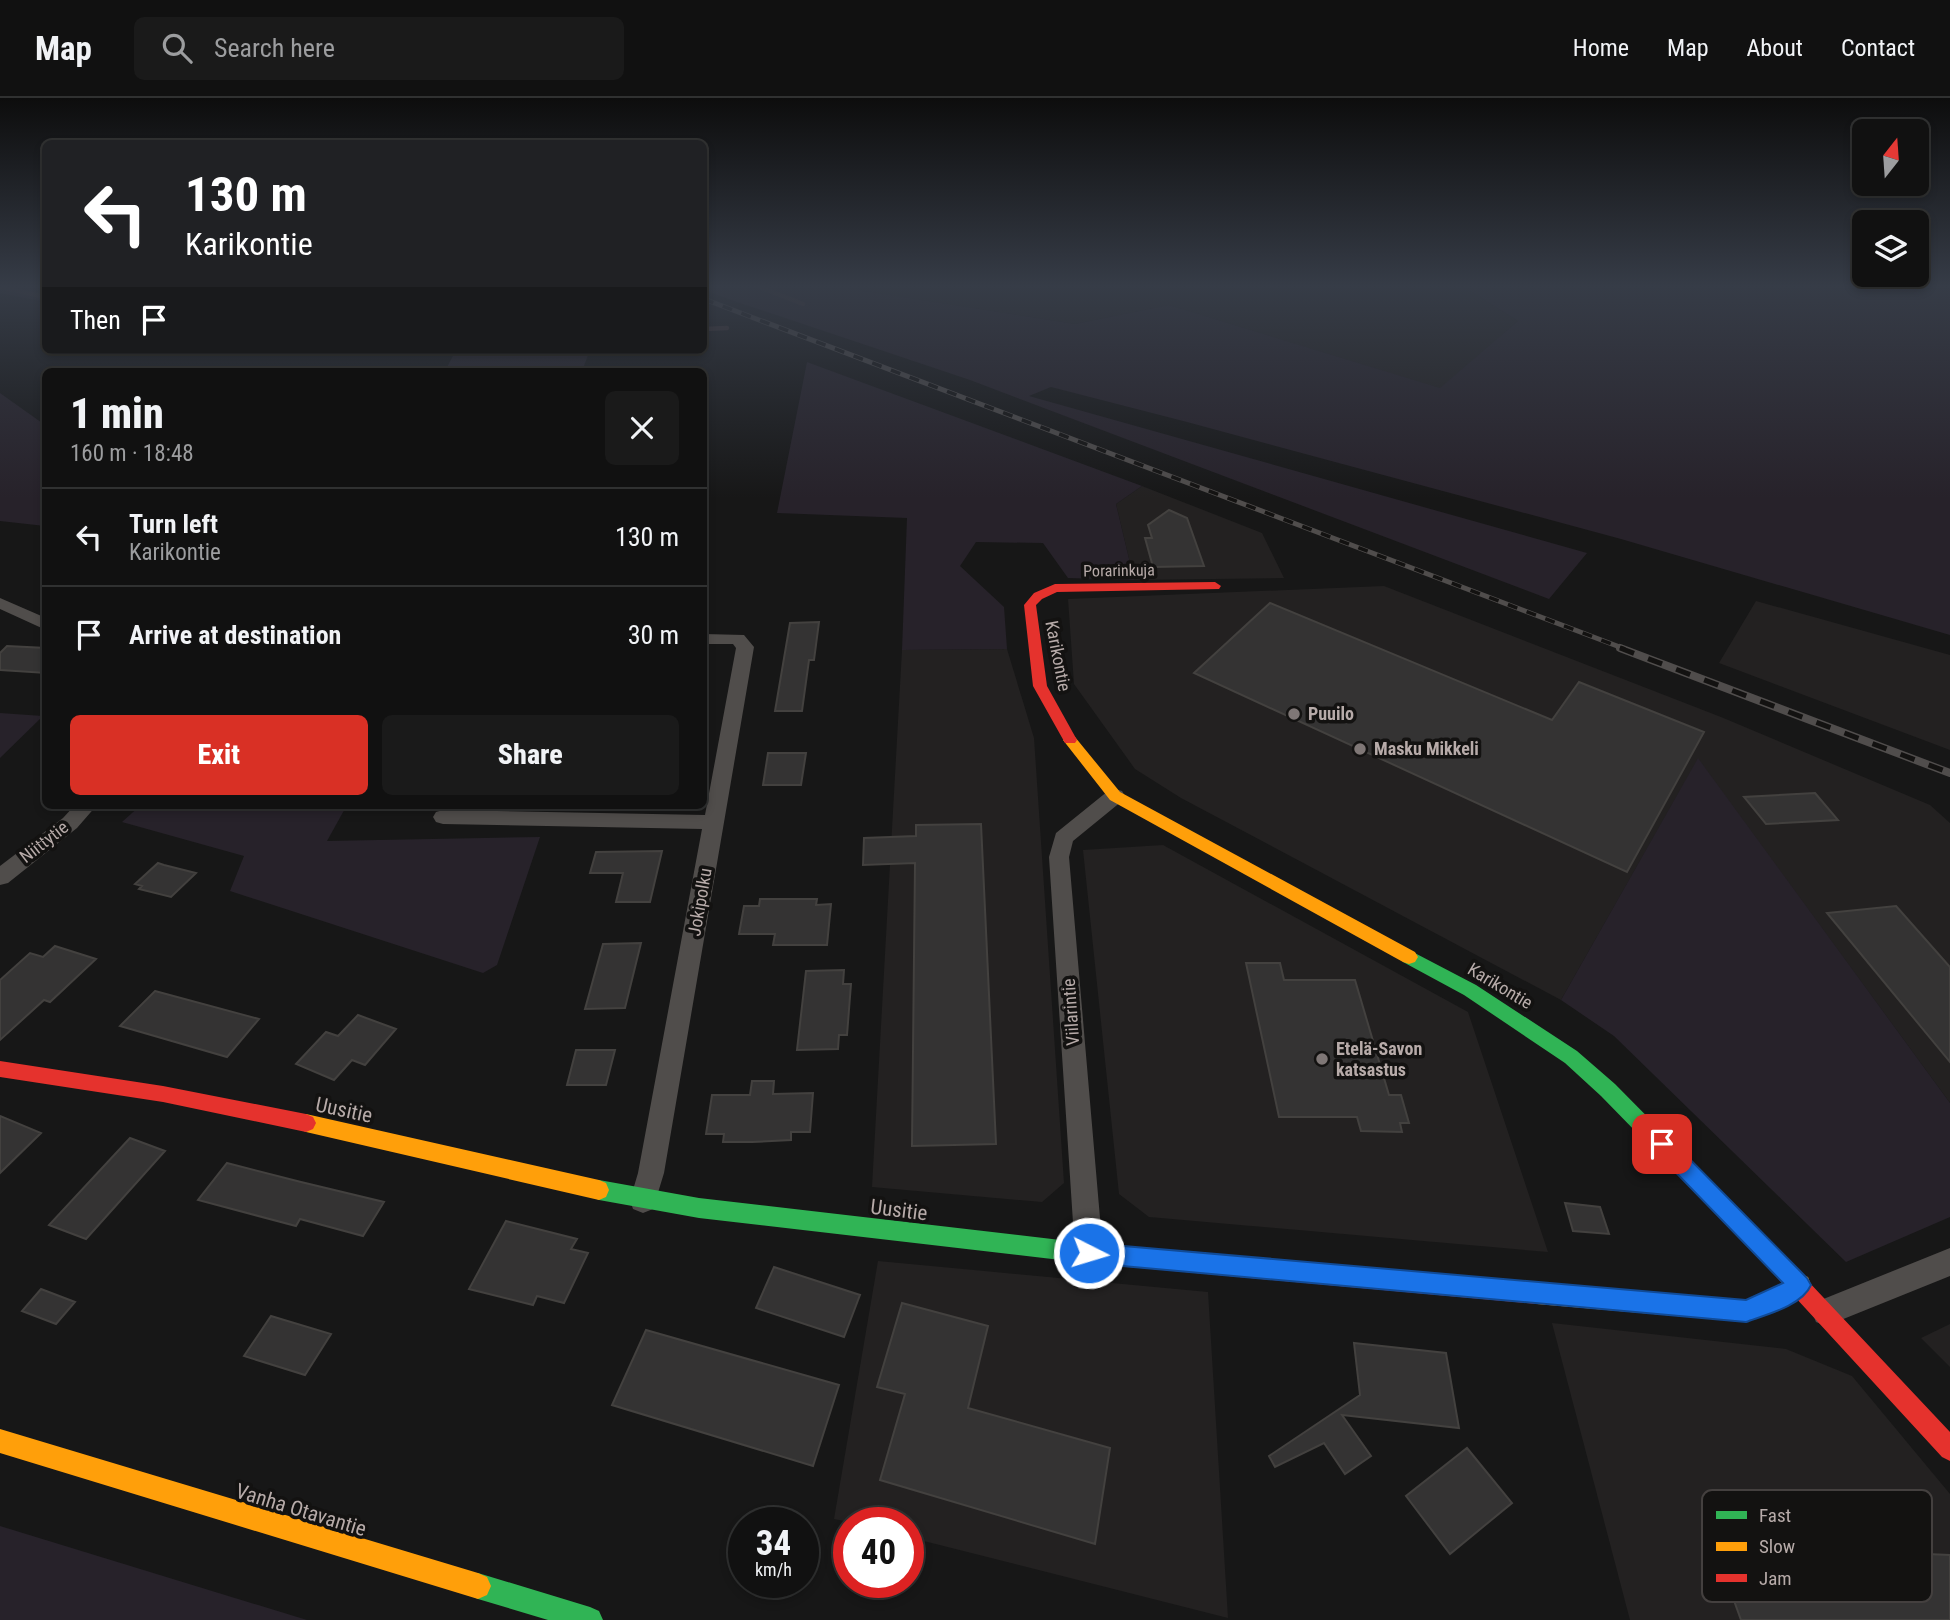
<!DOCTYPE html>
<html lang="en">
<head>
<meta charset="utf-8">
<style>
	body { margin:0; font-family:"Roboto Condensed",sans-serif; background:#1a1a1a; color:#f1f3f6; height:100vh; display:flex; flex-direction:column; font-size:26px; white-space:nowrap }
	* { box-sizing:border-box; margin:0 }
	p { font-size:23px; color:#9c9d9f }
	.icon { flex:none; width:38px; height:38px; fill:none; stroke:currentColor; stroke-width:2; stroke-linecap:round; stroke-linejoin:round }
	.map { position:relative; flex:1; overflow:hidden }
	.sheet { position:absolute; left:42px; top:270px; width:665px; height:441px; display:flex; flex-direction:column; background:#111; border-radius:10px; box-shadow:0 4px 10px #0003,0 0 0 2px #303131 }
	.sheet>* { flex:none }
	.banner { position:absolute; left:42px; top:42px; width:665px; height:214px; border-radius:10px; box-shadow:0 4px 10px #0003,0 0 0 2px #303131; background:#202124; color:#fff; overflow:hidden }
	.needle { width:46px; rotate:17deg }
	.controls { position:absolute; left:1852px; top:21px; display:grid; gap:14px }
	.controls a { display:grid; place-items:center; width:77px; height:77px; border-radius:10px; background:#111; box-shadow:0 4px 10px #0003,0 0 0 2px #303131; font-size:35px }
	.speed { position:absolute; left:728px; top:1409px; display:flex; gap:14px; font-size:35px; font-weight:700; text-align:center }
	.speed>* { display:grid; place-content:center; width:91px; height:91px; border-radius:50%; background:#111; box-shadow:0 4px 10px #0003,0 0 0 2px #303131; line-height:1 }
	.speed small { font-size:18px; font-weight:400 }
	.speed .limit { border:10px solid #d22; background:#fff; color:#111 }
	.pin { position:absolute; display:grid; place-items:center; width:60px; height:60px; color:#fff; margin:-30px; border-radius:14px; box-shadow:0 4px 10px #0006 }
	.me { position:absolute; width:77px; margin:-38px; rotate:95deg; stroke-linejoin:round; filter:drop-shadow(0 0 5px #0008) }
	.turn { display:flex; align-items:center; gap:24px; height:147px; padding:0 28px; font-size:32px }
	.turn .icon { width:91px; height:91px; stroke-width:2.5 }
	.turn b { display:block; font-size:49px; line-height:60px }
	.then { display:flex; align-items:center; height:66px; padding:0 28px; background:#0003; gap:14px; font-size:26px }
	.round { display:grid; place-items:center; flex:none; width:74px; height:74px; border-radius:10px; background:#1a1a1a }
	.summary { display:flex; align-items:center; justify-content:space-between; height:119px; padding:0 28px }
	h1 { font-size:42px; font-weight:800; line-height:52px }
	.button { display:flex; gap:14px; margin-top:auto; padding:14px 28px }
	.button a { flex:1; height:80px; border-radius:10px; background:#d93025; color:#fff; font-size:28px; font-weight:800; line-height:80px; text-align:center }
	.button a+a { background:#1a1a1a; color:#f1f3f6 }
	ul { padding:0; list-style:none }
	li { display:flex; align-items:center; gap:21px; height:98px; padding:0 28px; border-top:2px solid #303131 }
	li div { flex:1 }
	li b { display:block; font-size:26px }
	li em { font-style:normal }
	header { display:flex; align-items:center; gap:42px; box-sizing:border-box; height:98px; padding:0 35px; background:#111; border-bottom:2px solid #303131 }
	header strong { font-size:33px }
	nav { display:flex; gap:38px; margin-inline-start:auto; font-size:24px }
	.search { width:490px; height:63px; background:#1a1a1a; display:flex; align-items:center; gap:18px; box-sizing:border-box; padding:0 24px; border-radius:10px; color:#9c9d9f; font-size:26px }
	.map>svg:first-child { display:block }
	.built { fill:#232121 }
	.green { fill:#27222a }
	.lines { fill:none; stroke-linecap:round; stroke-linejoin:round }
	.stream { stroke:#403132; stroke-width:4.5 }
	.building { fill:#343333; stroke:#43413f; stroke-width:2 }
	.street { fill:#504d4b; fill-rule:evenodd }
	.fast { fill:#30b455; fill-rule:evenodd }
	.slow { fill:#ff9f0a; fill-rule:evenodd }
	.jam { fill:#e5322d; fill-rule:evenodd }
	.rail-far1-casing { stroke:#504d4c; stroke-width:5 }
	.rail-casing { stroke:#504d4c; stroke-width:8 }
	.rail-far1 { stroke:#131211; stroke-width:3.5; stroke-dasharray:10; stroke-linecap:butt }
	.rail { stroke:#131211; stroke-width:5; stroke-dasharray:15; stroke-linecap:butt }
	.route { fill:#1a73e8; stroke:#114b97; stroke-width:2 }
	.poi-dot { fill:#7f7776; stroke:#131211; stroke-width:2.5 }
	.labels { text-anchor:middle; stroke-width:7; stroke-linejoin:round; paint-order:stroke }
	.far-street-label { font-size:16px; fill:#b7aba9; stroke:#131211 }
	.street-label { font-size:18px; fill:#b7aba9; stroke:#131211 }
	.poi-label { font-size:18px; font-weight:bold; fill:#b7aba9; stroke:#131211; text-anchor:start }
	.near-street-label { font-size:21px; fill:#b7aba9; stroke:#131211 }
	.key { fill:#131211; stroke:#44403f; stroke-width:2 }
	.key-label { font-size:19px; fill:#b7aba9 }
</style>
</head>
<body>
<header>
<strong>Map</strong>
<div class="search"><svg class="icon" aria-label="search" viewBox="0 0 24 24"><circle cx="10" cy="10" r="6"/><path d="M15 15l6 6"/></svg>Search here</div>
<nav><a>Home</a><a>Map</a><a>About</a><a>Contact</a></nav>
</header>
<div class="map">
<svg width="1950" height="1522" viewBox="0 0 1950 1522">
	<rect width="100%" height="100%" fill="#171717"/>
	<!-- built -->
	<path class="built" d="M847,187H1461L1518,223L1441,291L1169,207L1075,226L864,193Z
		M1142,388L1262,435L1284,480L1134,482L1116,406Z
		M1384,488L1721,619L1930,707L1950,725V1005L1698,661L1561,902L1181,700L1135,671L1074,586L1068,501Z
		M1756,503L1950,557V652L1719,565Z
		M1007,551L1034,640L1064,1085L1042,1104L872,1089L902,552Z
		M1163,747L1468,914L1548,1154L1149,1119L1119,1096L1083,752Z
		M878,1163L1208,1194L1228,1520L908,1439V1424H849L834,1421Z
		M1552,1225L1786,1251L1852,1278L1950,1396V1522H1630Z
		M1950,1226V1269L1921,1240Z"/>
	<!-- green -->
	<path class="green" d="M0,187H45V204L0,195Z
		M704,187H847L864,193L1075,226L1169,207L1440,290L1518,223L1461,187H1950V537L1621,441L1187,324L1051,289L1029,298L1587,455L1549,501L970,282L737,204L704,192Z
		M456,252H590L582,273H445Z
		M807,264L1142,388L1116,406L1134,482L1068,480L1043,445L976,444L960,468L1004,509L1007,551L902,552L907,420L777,415Z
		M0,295L45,327V428L0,423Z
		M0,615L43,618L0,660Z
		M1698,660L1950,1005V1119L1846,1164L1614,938L1561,902Z
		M141,707H347L327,743L540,739L497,867L483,875L230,793L244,758L122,724Z
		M0,1428L307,1522H0Z"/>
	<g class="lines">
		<!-- stream -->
		<path class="stream" d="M755,187L803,206
			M0,189L46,199
			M704,231L727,230"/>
	</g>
	<!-- building -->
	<path class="building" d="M1169,412L1187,420L1204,468L1153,469L1145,440H1152L1148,427Z
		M1270,505L1552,622L1579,584L1704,634L1627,774L1194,575Z
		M819,524L814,562H809L802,613H775L790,525Z
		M7,548L46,550V575L0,572V555Z
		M768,655H806L801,687H763Z
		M1815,695L1838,722L1766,726L1744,699Z
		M981,726L996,1046L912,1048L915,765L863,767L864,740L916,738V727Z
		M662,753L650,804H616L623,775H590L596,754Z
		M158,765L164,767L196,775L171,799L139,791L142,788L135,786Z
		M760,801H817L816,807L831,806L827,847H773L775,836H739L744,808H759Z
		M1896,808L1950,869V964L1827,815Z
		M641,845L625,910L585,911L603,846Z
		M55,848L96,861L50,904L44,902L0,942V882L30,855L43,859Z
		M1246,865H1280L1284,882H1355L1389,997H1401L1409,1025H1400L1402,1034L1361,1033L1357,1019H1279Z
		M844,872L843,886H851L847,937H839L838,951L797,952L806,873Z
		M155,893L259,921L227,959L120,928Z
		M358,917L396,931L365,967L352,962L334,982L296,966L326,934L338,938Z
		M576,952H615L606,987H567Z
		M752,983H774L773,996L813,995L810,1034H791V1042L752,1044H723L724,1036H706L712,997H750Z
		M0,1018L41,1035L0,1075Z
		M130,1040L165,1053L86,1141L49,1127Z
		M227,1065L301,1084L384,1104L363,1138L300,1121L296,1128L198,1102Z
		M1565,1105L1600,1109L1609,1136L1573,1133Z
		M506,1123L577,1141L571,1151L588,1155L564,1205L537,1198L533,1207L469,1191Z
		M774,1169L860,1197L844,1239L756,1210Z
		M41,1191L75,1204L56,1226L22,1213Z
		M902,1205L988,1228L968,1310L1110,1350L1095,1446L880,1382L905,1296L877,1289Z
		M271,1218L331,1236L305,1277L244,1258Z
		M646,1232L839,1287L813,1368L612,1307Z
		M1354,1245L1446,1255L1459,1330L1342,1317L1371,1358L1345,1376L1324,1345L1275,1369L1269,1358L1360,1297Z
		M1467,1350L1512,1405L1450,1456L1406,1398Z
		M1790,1399L1833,1401L1859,1453L1950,1457V1522H1741L1714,1447L1812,1451Z"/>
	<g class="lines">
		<!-- street -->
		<path class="street" d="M0,500L46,520V532L0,511Z
			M704,536L744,537L754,549L664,1075L653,1111L643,1115L633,1111L630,1102L638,1075L702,731L443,726L436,724L433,719L436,714L443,712L705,717L736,550L733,546H704Z
			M1115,691L1122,693L1125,698L1122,703L1073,743L1069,759L1103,1155L1099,1165L1089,1169L1079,1165L1075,1155L1049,759L1056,735L1108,693Z
			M75,707H97L77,730L8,785L0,787V768L63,720Z
			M1950,1150V1178L1826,1228L1816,1224L1812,1214L1816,1204Z"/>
		<!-- fast -->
		<path class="fast" d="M1409,852L1476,887L1577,953L1615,986L1775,1148L1778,1155L1775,1162L1768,1165L1761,1162L1601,998L1565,965L1464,897L1403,864L1400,859L1403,854Z
			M599,1082L699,1100L1086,1145L1093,1148L1096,1155L1093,1162L1086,1165L699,1120L599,1102L592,1099L589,1092L592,1085Z
			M478,1475L590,1509L599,1513L603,1522H548L478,1501L469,1497L465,1488L469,1479Z"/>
		<!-- slow -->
		<path class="slow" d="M1070,637L1075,639L1120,694L1415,854L1418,859L1415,864L1409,866L1403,864L1110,702L1063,642Z
			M306,1016L599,1082L606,1085L609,1092L606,1099L599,1102L306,1034L299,1031L296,1025L299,1019Z
			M1800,1176L1808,1179L1811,1187C1803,1206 1764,1217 1746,1224L1537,1206L1529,1203L1526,1195L1529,1187L1537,1184L1746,1202L1765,1195Z
			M0,1331L478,1475L487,1479L491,1488L487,1497L478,1501L0,1355Z"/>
		<!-- jam -->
		<path class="jam" d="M1215,484L1221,488L1219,491L1057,494L1042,501L1036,507L1047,588L1077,642L1075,645H1065L1033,588L1024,507L1034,495L1055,486Z
			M0,963L163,988L306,1016L313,1019L316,1025L313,1031L306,1034L163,1004L0,979Z
			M1086,1145L1537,1184L1545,1187L1548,1195L1545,1203L1537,1206L1086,1165L1079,1162L1076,1155L1079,1148Z
			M1768,1145L1775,1148L1950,1334V1363L1942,1359L1761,1162L1758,1155L1761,1148Z"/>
		<defs>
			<path id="rail-far1" d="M704,201L1625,551"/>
			<path id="rail" d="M1620,550L1950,675"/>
		</defs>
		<!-- rail-far1 casing -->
		<use href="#rail-far1" class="rail-far1-casing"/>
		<!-- rail casing -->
		<use href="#rail" class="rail-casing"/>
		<!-- rail-far1 -->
		<use href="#rail-far1" class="rail-far1"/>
		<!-- rail -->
		<use href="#rail" class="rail"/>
	</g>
	<!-- sky -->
	<linearGradient id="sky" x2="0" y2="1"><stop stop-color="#0d0d0d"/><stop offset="0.47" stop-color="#363c47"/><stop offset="1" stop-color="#363c47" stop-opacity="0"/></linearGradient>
	<rect width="1950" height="400" fill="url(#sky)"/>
	<!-- route -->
	<path class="route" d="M1662,1037L1669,1040L1807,1180L1811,1187C1802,1208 1765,1217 1746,1224L1089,1165L1082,1162L1079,1155L1082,1148L1089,1145L1746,1202L1783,1185L1655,1053L1652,1046L1655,1040Z"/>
	<!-- markers -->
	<g class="poi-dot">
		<circle cx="1294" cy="616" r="7"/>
		<circle cx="1360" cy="651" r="7"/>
		<circle cx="1322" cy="961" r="7"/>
	</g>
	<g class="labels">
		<!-- far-street labels -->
		<g class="far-street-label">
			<text transform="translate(1119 472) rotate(-1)" y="6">Porarinkuja</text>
		</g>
		<!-- street labels -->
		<g class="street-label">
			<text transform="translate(1058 558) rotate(79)" y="6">Karikontie</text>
			<text transform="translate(44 744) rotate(-38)" y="6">Niittytie</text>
			<text transform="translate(700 804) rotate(-80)" y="6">Jokipolku</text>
			<text transform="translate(1500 888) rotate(31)" y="6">Karikontie</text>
			<text transform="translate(1071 914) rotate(-94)" y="6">Viilarintie</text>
		</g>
		<!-- poi labels -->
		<g class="poi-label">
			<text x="1308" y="622">Puuilo</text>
			<text x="1374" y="657">Masku Mikkeli</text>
			<text x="1336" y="957">Etelä-Savon<tspan x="1336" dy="21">katsastus</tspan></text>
		</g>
		<!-- near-street labels -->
		<g class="near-street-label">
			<text transform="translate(344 1012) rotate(12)" y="7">Uusitie</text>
			<text transform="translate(899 1112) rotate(7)" y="7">Uusitie</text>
			<text transform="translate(301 1412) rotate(17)" y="7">Vanha Otavantie</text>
		</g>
	</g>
	<!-- legend -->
	<rect x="1702" y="1392" width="230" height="112" rx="10" class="key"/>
	<rect x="1716" y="1413" width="31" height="8" fill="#30b455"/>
	<rect x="1716" y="1444" width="31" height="9" fill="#ff9f0a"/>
	<rect x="1716" y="1476" width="31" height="8" fill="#e5322d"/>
	<g class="key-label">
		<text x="1759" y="1424">Fast</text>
		<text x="1759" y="1455">Slow</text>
		<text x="1759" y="1487">Jam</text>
	</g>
</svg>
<div class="controls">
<a><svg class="needle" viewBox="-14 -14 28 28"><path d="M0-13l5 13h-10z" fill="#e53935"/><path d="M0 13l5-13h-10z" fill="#9c9d9f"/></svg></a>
<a><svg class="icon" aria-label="layers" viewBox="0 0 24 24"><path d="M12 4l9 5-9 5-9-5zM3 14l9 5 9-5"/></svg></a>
</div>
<div class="speed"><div>34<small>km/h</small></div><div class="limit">40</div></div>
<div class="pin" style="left:1662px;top:1046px;background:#d93025"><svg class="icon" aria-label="arrive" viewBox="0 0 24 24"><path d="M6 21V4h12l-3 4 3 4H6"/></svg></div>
<svg class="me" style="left:1089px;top:1155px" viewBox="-20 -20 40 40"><circle r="17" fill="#1a73e8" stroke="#fff" stroke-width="3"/><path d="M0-11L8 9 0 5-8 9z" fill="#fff"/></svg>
<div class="banner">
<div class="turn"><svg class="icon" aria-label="left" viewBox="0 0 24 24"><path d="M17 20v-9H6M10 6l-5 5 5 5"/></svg><div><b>130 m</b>Karikontie</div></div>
<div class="then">Then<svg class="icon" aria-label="arrive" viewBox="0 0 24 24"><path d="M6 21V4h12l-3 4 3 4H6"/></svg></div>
</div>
<section class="sheet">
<div class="summary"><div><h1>1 min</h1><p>160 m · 18:48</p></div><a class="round"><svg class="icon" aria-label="close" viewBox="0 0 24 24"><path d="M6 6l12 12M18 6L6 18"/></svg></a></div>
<ul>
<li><svg class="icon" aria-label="left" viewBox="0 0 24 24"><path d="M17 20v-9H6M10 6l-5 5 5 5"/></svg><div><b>Turn left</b><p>Karikontie</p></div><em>130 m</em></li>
<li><svg class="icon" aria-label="arrive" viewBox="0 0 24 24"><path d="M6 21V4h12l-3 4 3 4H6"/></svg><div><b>Arrive at destination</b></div><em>30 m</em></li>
</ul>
<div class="button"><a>Exit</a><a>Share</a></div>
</section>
</div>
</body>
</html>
